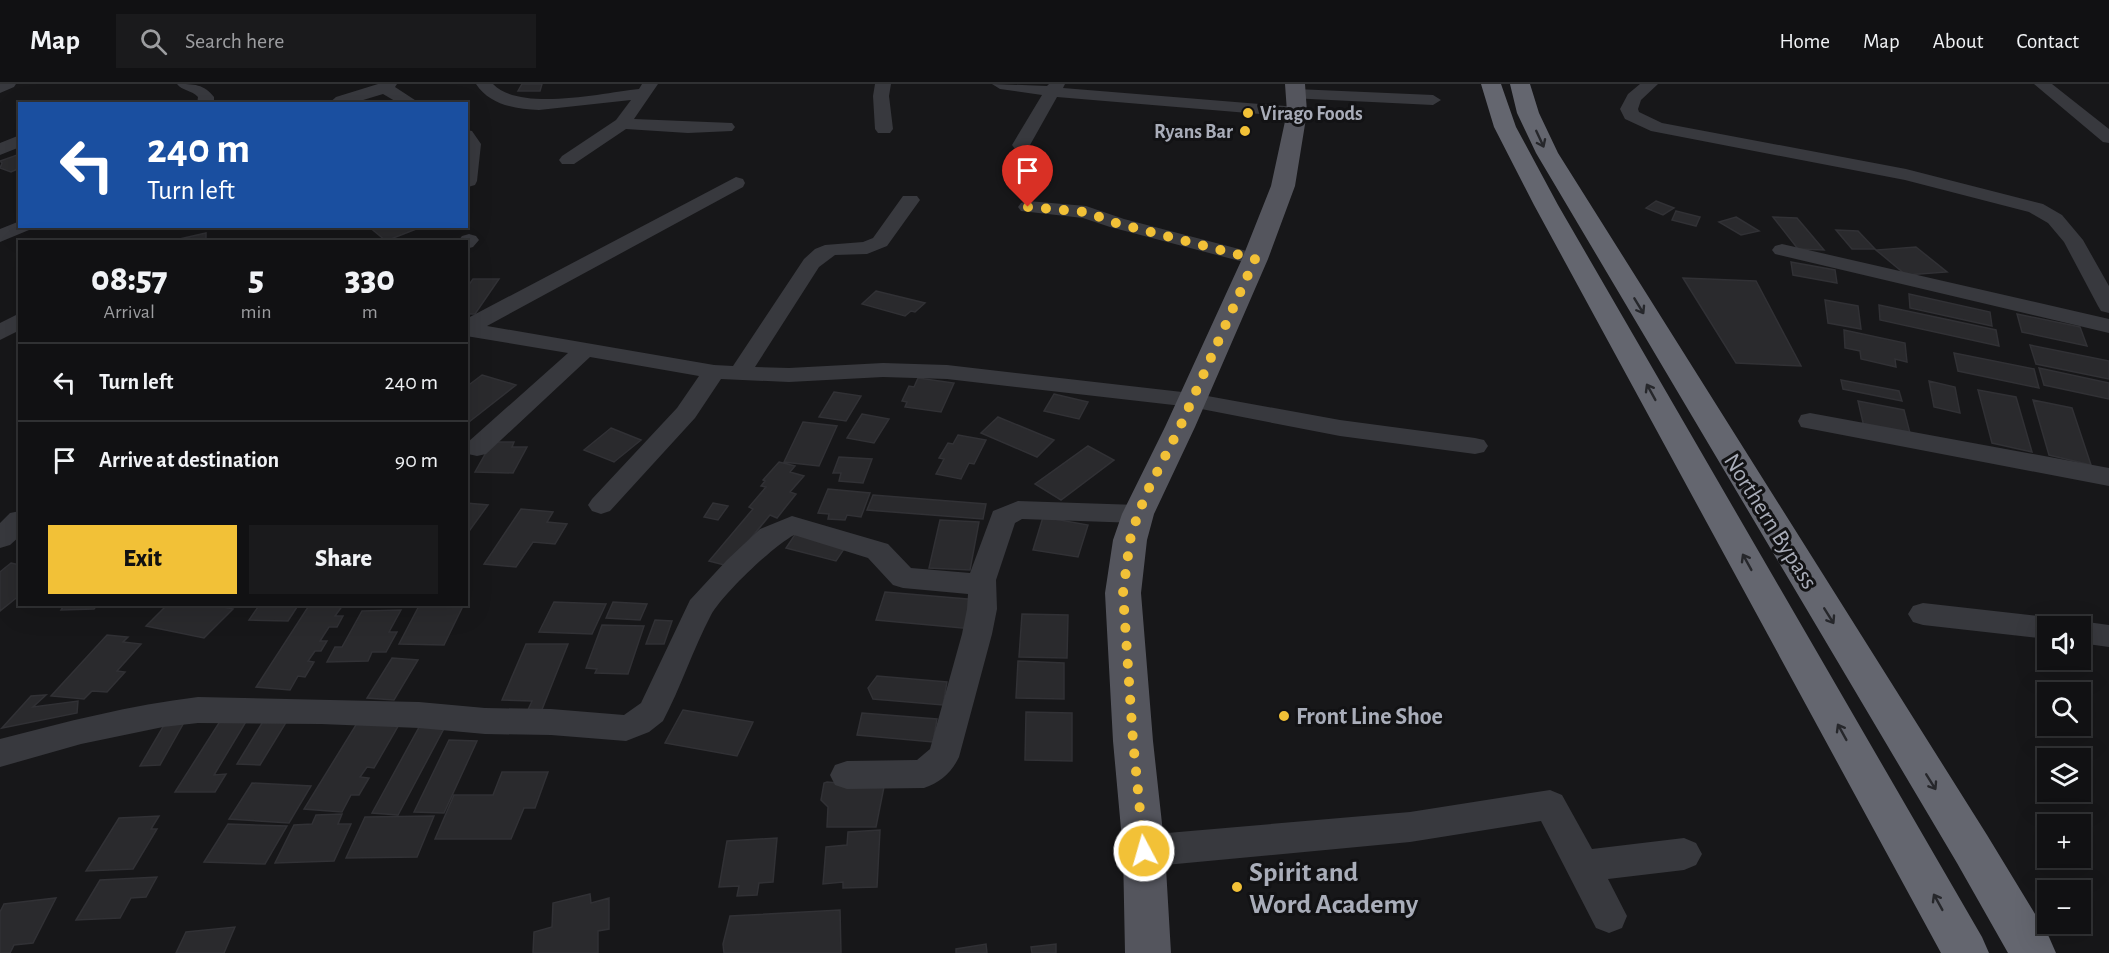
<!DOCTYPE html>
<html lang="en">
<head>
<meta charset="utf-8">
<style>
	body { margin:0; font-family:"Alegreya Sans",sans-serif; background:#1a1a1c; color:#f1f3f6; height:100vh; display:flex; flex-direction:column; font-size:22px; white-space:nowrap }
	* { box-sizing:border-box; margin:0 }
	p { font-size:20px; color:#9c9da0 }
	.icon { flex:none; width:33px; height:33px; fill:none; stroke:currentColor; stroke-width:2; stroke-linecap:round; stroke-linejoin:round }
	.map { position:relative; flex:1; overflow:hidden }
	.drawer { position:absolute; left:18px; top:156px; width:450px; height:366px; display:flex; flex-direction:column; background:#111113; border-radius:0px; box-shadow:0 6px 24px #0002,0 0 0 2px #303133 }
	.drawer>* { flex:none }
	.hud { position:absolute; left:18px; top:18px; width:450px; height:126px; border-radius:0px; box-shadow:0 6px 24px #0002,0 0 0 2px #303133; background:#1a4fa0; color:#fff; overflow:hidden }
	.controls { position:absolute; left:2037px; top:532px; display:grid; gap:12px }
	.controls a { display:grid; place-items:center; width:54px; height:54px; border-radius:0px; background:#111113; box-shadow:0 6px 24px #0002,0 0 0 2px #303133; font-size:30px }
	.pin { position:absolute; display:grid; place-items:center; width:51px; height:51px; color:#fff; margin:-62px -26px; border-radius:50% 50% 50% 0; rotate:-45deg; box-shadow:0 0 6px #0007 }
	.pin .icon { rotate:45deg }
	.me { position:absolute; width:66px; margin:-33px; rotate:354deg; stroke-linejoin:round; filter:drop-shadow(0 0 4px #0008) }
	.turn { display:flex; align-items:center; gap:21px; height:126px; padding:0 30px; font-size:27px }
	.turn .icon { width:78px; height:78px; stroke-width:2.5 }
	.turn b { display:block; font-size:42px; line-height:51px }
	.eta { display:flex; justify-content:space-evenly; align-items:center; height:102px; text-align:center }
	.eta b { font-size:36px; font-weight:800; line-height:42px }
	.action { display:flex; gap:12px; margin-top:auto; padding:12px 30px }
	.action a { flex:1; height:69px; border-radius:0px; background:#f2c137; color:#111; font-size:24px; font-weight:800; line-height:69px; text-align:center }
	.action a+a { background:#1a1a1c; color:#f1f3f6 }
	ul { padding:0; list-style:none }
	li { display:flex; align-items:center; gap:18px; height:78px; padding:0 30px; border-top:2px solid #303133 }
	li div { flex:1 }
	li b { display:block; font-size:22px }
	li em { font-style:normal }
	header { display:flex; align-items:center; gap:36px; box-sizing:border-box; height:84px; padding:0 30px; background:#111113; border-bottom:2px solid #303133 }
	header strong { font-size:28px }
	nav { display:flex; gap:33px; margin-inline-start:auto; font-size:21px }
	.search { width:420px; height:54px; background:#1a1a1c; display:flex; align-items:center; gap:15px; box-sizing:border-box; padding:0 21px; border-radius:0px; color:#9c9da0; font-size:22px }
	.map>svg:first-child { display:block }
	.building { fill:#2a2a2d; stroke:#313135; stroke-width:1.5 }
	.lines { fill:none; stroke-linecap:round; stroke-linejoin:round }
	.minor { fill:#38393e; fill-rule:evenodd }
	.major { fill:#54555d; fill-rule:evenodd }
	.highway { fill:#64666f; fill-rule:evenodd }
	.oneway { stroke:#26272b }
	.route { stroke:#f2c137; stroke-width:10; stroke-dasharray:0 18 }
	.poi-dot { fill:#f2c137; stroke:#121214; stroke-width:2 }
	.labels { text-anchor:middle; stroke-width:6; stroke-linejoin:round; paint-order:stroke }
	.far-poi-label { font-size:20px; font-weight:bold; fill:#a9adb9; stroke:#121214; text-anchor:start }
	.street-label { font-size:24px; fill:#a9adb9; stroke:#121214 }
	.poi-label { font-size:24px; font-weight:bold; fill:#a9adb9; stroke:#121214; text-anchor:start }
	.near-poi-label { font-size:28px; font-weight:bold; fill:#a9adb9; stroke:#121214; text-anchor:start }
</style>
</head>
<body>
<header>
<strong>Map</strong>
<div class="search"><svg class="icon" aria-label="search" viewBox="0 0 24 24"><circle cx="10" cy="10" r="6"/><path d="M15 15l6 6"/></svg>Search here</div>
<nav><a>Home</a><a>Map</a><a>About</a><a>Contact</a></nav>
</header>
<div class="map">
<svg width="2109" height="869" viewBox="0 0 2109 869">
	<rect width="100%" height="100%" fill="#171719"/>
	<!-- building -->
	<path class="building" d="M522,0H542L540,7H518Z
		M20,70V84L11,88L0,84L2,79L0,77Z
		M1656,117L1674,124L1663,131L1646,124Z
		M1676,127L1700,133L1696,142L1672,136Z
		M1736,133L1759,147L1741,151L1719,138Z
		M1773,133L1797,134L1824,166L1798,165Z
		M368,142H417L419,144L386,157Z
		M1836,146L1858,147L1875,165H1852Z
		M206,149V158H179V155Z
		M1916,163L1947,188L1906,191L1876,166Z
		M1791,178L1835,186L1837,199L1793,191Z
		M1683,194L1756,197L1801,282L1736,279Z
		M473,195H499L475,230H466V205Z
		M876,207L925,219L915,228L911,227L905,232L862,220Z
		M1909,210L1990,228L1992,242L1910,224Z
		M1825,216L1858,222L1861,245L1828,239Z
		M1879,221L1996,246L1999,262L1880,236Z
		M2017,230L2080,243L2087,262L2022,248Z
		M1844,246L1905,259L1907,278L1895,275L1896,283L1861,275L1860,267L1845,264Z
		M2030,261L2109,277V295L2036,280Z
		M1954,269L2034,285L2039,304L1958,287Z
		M2039,284L2109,299V315L2044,301Z
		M482,291L516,301L469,338L466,337V303Z
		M918,294L954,299L941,328L905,323L907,318L902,317L909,302L914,303Z
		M1841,296L1899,307L1902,317L1843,305Z
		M1929,297L1955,303L1960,329L1934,323Z
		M1978,306L2016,313L2032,368L1992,359Z
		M834,308L861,312L846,337L819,333Z
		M1054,310L1088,318L1079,335L1044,327Z
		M2033,316L2072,324L2091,381L2049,371Z
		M1858,317L1904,326L1911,353L1864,343Z
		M862,330L889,335L874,359L847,354Z
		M998,333L1054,356L1037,373L981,349Z
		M803,338L837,342L819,382L784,378Z
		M611,344L641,356L614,378L584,366Z
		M958,351L986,356L974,380L969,379L961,395L936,390L944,375L939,374L948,359L953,360Z
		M492,358H514L512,363H527L513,389L475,388Z
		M1088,362L1114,376L1061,416L1035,400Z
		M839,373L872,375L863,399L839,397L841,389H833Z
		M779,378L795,382L790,388L804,392L790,408L796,410L777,434L770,431L728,482L709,477L753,425L749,423L766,403L761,402L765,397L763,396Z
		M828,405L870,409L861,433L847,431L845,436L828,435L829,430L818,429Z
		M873,411L986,420L983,435L867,426Z
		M466,419L488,421L467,450H466Z
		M713,419L728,422L718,436L704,433Z
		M521,425L553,428L547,438L567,440L555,460L533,458L516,483L484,480Z
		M1043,433L1088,441L1078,473L1033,466Z
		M940,436L979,438L970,486L929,484Z
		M796,449L846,462L836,477L786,464Z
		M11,479L20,481V511L0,527V488Z
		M885,508L979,516L973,545L876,536Z
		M554,518L606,520L592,550L539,548Z
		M613,518L647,520L640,536L606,534Z
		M65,520H98L94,525L61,526Z
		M168,520H209L233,525L204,554L146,542Z
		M260,520H299L288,537L249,536Z
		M310,520H350L343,521L335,532H343L337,543H329L320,557H327L321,567H315L308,577L314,578L305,593L298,592L290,606L256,603Z
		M420,520H464L444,561L399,560Z
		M401,526L389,548H397L386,568H372L368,577L327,578L335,563H342L362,527Z
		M1022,530L1068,531L1067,574L1019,573Z
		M655,536L672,537L664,560H646Z
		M602,541L644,542L628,590L595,589L597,585L586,584Z
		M107,551L128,553L123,558L141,560L117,587L125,588L107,608L92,607L84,615L51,612Z
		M526,560H568L541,628H527L532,617L502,616Z
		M392,574L418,576L394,616L367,614Z
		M1018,577L1064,579V615L1016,614Z
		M877,592L947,598L943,621L873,615L868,604Z
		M46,611L33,623L78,617L77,629L2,644L31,612Z
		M683,626L753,638L737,672L665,659Z
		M1026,628L1072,629V677L1025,676Z
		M862,629L937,635L933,658L857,651Z
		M224,631H250L214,691L226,690L215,708H175Z
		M267,631L290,632L260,681L237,680Z
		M186,635L160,681L140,682L167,636Z
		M359,636L400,639L374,684L367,683L360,693L369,694L359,711H351L342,728L304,725Z
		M423,636L448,637L398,731L372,729Z
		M449,656L477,657L444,729L414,728Z
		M502,688H548L535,724H524L511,755H435L454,711H493Z
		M827,698L884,703L876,743H827L828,723L821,716L824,699Z
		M252,699L311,702L289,739L229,735Z
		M342,730L338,740H351L334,777L275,779L294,741L312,740L316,731Z
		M159,732L151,745H157L133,785L86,787L119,734Z
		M434,732L417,773L346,774L365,733Z
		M228,740L287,742L265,780L204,778Z
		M880,746L877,803L843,804V798L823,800L826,763L847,761L848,748Z
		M777,754L773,798L759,799L757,811L737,812L739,802L719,803L727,757Z
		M157,793L146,813L131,814L120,834L76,836L100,796Z
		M590,810L591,819L609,814V845L598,847V869H533L534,848L552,843L553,819Z
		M56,814L33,859L14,861L10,869H0V828L4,820Z
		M840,826L841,869H724L723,860L730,832Z
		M235,843L224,869H176L186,848Z
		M986,860L987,869H956V865Z
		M1056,860V869H1032L1031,863Z"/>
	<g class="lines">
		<!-- minor -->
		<path class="minor" d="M0,0H16L14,3L0,9Z
			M177,0C194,0 204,0 214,13V20H197L198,13C192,6 182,7 177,0Z
			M378,0H397L395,3L421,20H400L383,10L350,20H328L336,13Z
			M476,0H493C520,28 602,9 639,5L642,0H658L634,35L732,39L735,43L732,47L688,49L626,45L574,80H562L559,76L562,72L616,36L631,16L539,26C515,25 490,21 476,0Z
			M875,0H891L889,12L893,45L890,49H878L875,45L873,12Z
			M992,0L1047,2L1049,0H1065L1063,4L1297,23L1303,24L1306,28L1303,32L1297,33L1057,13L1030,61L1027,65H1015L1012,61L1042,11L1000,5Z
			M1640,0H1658L1641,16L1638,25L1639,28L1662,39L1906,85L2043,120L2062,131L2083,156L2109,202V229L2101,227L2098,222L2064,158L2048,139L2029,128L1905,96L1651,47L1625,35L1620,25L1628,10Z
			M2034,0H2052L2109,45V59L2103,58Z
			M1296,5L1433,11L1441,16L1433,21L1290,14L1288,10L1290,6Z
			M466,46L472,47L481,60L477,97L475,101L468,103Z
			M20,51V63L0,71V59Z
			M736,93L743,95L745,99L743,103L487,242L714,281L733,282L804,175L815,165L825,161L863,158L873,154L903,112H917L920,116L887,162L867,170L835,171L819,183L755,283L789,284L883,279L947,281L1191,309L1340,336L1475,354L1484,356L1488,362L1484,368L1475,370L1340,352L1191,323L947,295L883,293L789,298L721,295L695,334L610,427L601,430L592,427L588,421L592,415L677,324L699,292L590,273L486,370L477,372L468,370V358L568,269L466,252V235Z
			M1028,117L1086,122L1124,135L1262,171L1265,175L1262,179L1255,181L1110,143L1083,134L1021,127L1018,123L1021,119Z
			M20,137V142H32L29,146L0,158V145Z
			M469,150L476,152L479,156L473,163L466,165V158H457L462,152Z
			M1782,160L2109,235V249L1775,170L1772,166L1775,162Z
			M20,229V246L0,256V239Z
			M1810,329L2109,384V402L1801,343L1798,337L1801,331Z
			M1018,417L1138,421L1148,423L1151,430L1148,437L1138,439L1022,435L1015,439L996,496L997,525L992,550L959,673C952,688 940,699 924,704L847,705L835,701L830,691L835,681L847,677L917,676L930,665L962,550L967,525L968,510L903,504L893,501L868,474L794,451C772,463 723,510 711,531C693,565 681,603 663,637L649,648L626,657L551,651L485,650L419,644L321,640L198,639L163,643L81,660L0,683V655C65,638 131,621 198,613L419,618L485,624L551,625L624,631L641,619L690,516L727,476L760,445L792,432L888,460L911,484L970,489L993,427Z
			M20,427V452L10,461L0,464V439L10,429Z
			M1923,519L2048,533L2058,536L2062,543H2048V555L1923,541L1913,538L1908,530L1913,522Z
			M2080,537L2109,541V563L2080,559V543H2068L2069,540Z
			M1550,706L1562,711L1592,765L1684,754L1696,759L1702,770L1696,781L1684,786L1608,795L1627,832L1622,844L1609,849L1596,844L1541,737L1410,758L1144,783L1132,778L1126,767L1132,756L1144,751L1410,728Z"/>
		<!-- major -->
		<path class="major" d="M1285,0H1305L1307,28L1295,102L1268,175L1195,343L1154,430L1147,456L1141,509L1153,657L1165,767L1171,869H1125L1123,767L1113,657L1105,509L1113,456L1122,430L1165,343L1242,175L1271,102L1287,28Z"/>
		<!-- highway -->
		<path class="highway" d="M1481,0H1501L1516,43L1558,121L1982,853L1989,869H1941L1534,121L1494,43Z
			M1510,0H1530L1539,29L1558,69L1987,751L2049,853L2056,869H2008L1957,779L1536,69L1517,29Z"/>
	</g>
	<!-- one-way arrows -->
	<defs><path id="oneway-shaft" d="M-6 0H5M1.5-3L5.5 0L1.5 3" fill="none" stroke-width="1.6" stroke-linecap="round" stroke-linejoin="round" transform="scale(1.5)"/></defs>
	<g class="oneway">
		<use href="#oneway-shaft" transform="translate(1540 55) rotate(65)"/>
		<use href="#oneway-shaft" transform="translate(1639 222) rotate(59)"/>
		<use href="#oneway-shaft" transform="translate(1651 308) rotate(-119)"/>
		<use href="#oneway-shaft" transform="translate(1747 478) rotate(-119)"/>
		<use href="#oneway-shaft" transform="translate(1829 532) rotate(58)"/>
		<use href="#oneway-shaft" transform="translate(1842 648) rotate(-119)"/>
		<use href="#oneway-shaft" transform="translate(1931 698) rotate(58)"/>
		<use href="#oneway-shaft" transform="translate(1938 818) rotate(-119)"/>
	</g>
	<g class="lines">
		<!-- route -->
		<path class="route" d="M1028,123L1086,128L1116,139L1255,175L1180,343L1149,404L1138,430L1130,456L1123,509L1133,657L1144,767"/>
	</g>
	<!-- markers -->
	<g class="poi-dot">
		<circle cx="1248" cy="29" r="6"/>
		<circle cx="1245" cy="47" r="6"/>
		<circle cx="1284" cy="632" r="6"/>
		<circle cx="1237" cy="803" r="6"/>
	</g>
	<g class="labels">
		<!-- far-poi labels -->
		<g class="far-poi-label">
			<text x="1260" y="36">Virago Foods</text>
			<text x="1233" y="54" text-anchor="end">Ryans Bar</text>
		</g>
		<!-- street labels -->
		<g class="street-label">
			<text transform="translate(1771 437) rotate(58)" y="8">Northern Bypass</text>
		</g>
		<!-- poi labels -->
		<g class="poi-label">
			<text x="1296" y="640">Front Line Shoe</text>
		</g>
		<!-- near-poi labels -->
		<g class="near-poi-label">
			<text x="1249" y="797">Spirit and<tspan x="1249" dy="32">Word Academy</tspan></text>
		</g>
	</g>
</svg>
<div class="controls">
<a><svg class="icon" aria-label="sound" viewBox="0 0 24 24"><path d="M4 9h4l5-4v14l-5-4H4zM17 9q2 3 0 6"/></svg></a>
<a><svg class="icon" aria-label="search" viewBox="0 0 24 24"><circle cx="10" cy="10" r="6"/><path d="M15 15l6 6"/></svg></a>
<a><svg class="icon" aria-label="layers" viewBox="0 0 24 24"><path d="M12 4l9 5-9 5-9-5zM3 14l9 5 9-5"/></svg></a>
<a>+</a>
<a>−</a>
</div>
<div class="pin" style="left:1028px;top:123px;background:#d93025"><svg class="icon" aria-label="arrive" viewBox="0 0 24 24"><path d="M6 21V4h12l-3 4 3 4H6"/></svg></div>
<svg class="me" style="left:1144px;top:767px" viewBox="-20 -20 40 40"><circle r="17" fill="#f2c137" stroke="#fff" stroke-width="3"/><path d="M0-11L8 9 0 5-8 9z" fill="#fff"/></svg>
<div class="hud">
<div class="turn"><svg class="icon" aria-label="left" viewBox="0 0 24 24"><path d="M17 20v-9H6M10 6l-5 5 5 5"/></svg><div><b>240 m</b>Turn left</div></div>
</div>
<section class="drawer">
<div class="eta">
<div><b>08:57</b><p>Arrival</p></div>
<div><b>5</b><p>min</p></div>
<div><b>330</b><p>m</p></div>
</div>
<ul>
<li><svg class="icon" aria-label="left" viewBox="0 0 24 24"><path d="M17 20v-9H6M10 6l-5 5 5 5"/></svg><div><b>Turn left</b></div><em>240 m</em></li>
<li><svg class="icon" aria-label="arrive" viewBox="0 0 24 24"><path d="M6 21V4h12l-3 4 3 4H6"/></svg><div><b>Arrive at destination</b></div><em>90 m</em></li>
</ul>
<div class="action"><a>Exit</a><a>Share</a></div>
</section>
</div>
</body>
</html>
